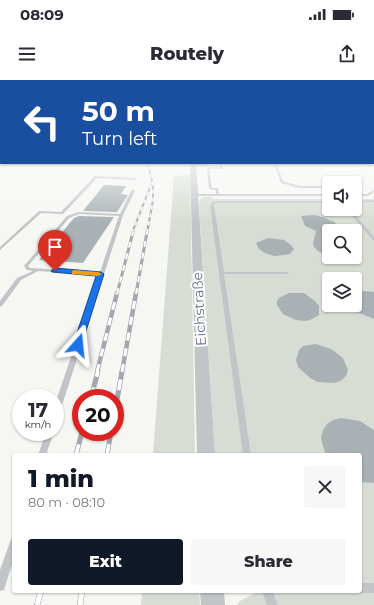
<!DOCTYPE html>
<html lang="en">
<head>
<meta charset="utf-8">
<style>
	body { margin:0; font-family:Montserrat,sans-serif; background:#f7f7f7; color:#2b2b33; height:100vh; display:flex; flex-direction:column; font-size:15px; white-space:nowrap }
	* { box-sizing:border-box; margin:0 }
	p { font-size:13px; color:#7c7c81 }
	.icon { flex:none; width:22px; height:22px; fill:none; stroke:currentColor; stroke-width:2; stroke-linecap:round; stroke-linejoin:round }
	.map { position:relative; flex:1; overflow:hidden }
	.panel { position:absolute; left:12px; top:373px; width:350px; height:140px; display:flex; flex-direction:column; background:#fff; border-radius:4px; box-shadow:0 1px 3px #0004 }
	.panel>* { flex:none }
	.guide { position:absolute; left:0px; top:0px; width:374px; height:84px; box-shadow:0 1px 3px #0004; background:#1a4fa0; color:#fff; overflow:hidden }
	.fabs { position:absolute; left:322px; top:96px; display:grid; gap:8px }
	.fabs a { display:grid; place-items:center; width:40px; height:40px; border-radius:4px; background:#fff; box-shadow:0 1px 3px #0004; font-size:20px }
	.speed { position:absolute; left:12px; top:309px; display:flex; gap:8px; font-size:20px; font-weight:700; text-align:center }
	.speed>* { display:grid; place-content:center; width:52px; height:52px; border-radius:50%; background:#fff; box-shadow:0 1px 3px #0004; line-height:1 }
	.speed small { font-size:10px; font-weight:400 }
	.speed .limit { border:6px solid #d22; background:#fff; color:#111 }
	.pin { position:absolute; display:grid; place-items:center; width:34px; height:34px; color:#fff; margin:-41px -17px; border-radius:50% 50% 50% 0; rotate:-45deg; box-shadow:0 0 4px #0007 }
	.pin .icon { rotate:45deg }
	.me { position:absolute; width:44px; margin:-22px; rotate:18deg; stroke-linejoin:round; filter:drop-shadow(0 0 3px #0008) }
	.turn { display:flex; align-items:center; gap:14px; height:84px; padding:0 16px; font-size:18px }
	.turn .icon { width:52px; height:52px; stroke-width:2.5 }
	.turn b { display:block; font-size:28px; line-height:34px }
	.round { display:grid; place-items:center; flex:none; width:42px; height:42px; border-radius:4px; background:#f7f7f7 }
	.head { display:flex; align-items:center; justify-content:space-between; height:68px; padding:0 16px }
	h1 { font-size:24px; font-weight:800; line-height:30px; color:#111827 }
	.action { display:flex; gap:8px; margin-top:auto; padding:8px 16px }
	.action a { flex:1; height:46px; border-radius:4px; background:#111827; color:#fff; font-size:16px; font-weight:800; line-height:46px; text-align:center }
	.action a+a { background:#f7f7f7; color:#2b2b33 }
	.status { display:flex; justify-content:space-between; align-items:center; height:28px; padding:0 20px; background:#fff; direction:ltr }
	.status svg { height:11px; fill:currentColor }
	header { display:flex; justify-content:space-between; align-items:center; height:52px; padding:0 16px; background:#fff; font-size:18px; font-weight:800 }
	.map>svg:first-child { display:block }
	.green { fill:#d7ddd4; fill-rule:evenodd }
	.building { fill:#a9b1b5 }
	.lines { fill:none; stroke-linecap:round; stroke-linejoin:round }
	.lane { fill:#c1c5c8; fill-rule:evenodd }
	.street { fill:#c1c5c8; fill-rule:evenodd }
	.rail-far4-casing { stroke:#a2a8ad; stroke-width:2 }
	.rail-far3-casing { stroke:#a2a8ad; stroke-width:3 }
	.rail-far2-casing { stroke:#a2a8ad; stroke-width:4.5 }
	.rail-far1-casing { stroke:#a2a8ad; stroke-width:5 }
	.rail-casing { stroke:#a2a8ad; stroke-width:6 }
	.rail-far4 { stroke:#fff; stroke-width:1.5; stroke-dasharray:4; stroke-linecap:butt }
	.rail-far3 { stroke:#fff; stroke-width:2; stroke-dasharray:6; stroke-linecap:butt }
	.rail-far2 { stroke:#fff; stroke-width:3; stroke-dasharray:8; stroke-linecap:butt }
	.rail-far1 { stroke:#fff; stroke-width:3.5; stroke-dasharray:11; stroke-linecap:butt }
	.rail { stroke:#fff; stroke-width:5; stroke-dasharray:14; stroke-linecap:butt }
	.route { fill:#1a73e8; stroke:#114b97 }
	.slow { fill:#f59e0b }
	.labels { text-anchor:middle; stroke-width:4; stroke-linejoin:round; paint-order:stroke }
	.street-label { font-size:14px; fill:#667683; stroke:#fff }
</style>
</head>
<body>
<div class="status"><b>08:09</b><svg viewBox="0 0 49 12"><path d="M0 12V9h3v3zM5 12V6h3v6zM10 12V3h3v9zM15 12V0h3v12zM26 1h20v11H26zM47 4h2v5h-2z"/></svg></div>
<header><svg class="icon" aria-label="menu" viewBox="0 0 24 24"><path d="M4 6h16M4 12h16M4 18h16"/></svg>Routely<svg class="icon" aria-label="share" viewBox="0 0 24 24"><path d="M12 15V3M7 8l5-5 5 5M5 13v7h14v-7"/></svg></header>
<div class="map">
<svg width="374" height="525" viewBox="0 0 374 525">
	<rect width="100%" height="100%" fill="#f6f6f3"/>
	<!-- green -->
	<path class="green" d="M190,95L195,375H153L174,96Z
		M204,117H212V119H329V129H355V119H374V525H237L240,521L259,511H360V375H215L199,124L200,119ZM329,151H355V177H329ZM329,199H355V225H329Z
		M142,511H199L200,525H141Z"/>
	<!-- building -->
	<path class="building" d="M104,105L126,106L121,114L128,115L117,132L83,131Z
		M315,135L325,138L336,143L329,148V175L319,172L314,167L313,164L316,151L305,146L301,136Z
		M79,136L114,137L83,183L39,180L74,138Z
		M268,158L284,160L291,165L294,169L290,174L284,175L274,176L265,173L259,169L256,163Z
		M364,211L374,212V239L355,231V212Z
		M289,213H304L315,221L319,226V235L310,240L304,241L296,240L283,234L277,225V221L279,218Z
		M316,264L331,269L343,278L348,290L346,296L342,300L335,303L318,302L310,298L298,287L296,280L299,270L303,266Z
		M341,338L360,341L374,350V403L360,402V375H326L323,366L321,358L323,350L327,344L333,340Z"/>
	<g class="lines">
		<!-- lane -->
		<path class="lane" d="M373,70L374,71V73L373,72Z
			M373,81H374V83H373Z
			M207,83H210L206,86L192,85L205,84Z
			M220,83H222L223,89H209L212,108H218L219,114H329V116H193L192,115L194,114H216V110L209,109L207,88L220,87Z
			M274,83H276L283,101L299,106H329V108H299L281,103Z
			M95,96L135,98L136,99L135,100L97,98L63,134L41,133L0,170V167L39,131L61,132Z
			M133,110L135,111L123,135L59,335L58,337L55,338V324L99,195L38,191L21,200L2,226L0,227V221L17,198L33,191L27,190L24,186L67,136L79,132L120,134L131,111ZM79,134L119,136L100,192L30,188L28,186L69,138Z
			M374,110V112L368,116H355V114H367Z
			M374,120V122L355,123V121Z
			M218,121H329V123H218L214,124V125L224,192H287L289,193L287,194H224L251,375H243L210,125L212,122Z
			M346,129H350L374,157V160H373Z
			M46,352H54L46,375H38Z
			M14,457V478L4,510L0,511V490L11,459Z
			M360,503H374V513H360L356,512V511H360Z
			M262,511H272L278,525H267Z"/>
		<!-- street -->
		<path class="street" d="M190,83H196L215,375H197Z
			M200,511H224L225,525H201Z"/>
		<defs>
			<path id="rail-far4" d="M132,153L151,105
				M147,153L153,120V107L148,83"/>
			<path id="rail-far3" d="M117,214L133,152
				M136,214L147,152"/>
			<path id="rail-far2" d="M97,292L117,213
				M122,292L136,213"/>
			<path id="rail-far1" d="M91,318L98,291
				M115,332L122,291
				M76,375L82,352
				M107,375L111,352"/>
			<path id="rail" d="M37,525L41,511
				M80,525L82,511"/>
		</defs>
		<!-- rail-far4 casing -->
		<use href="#rail-far4" class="rail-far4-casing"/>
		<!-- rail-far3 casing -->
		<use href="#rail-far3" class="rail-far3-casing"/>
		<!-- rail-far2 casing -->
		<use href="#rail-far2" class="rail-far2-casing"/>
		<!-- rail-far1 casing -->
		<use href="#rail-far1" class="rail-far1-casing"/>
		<!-- rail casing -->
		<use href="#rail" class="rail-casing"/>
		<!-- rail-far4 -->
		<use href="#rail-far4" class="rail-far4"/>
		<!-- rail-far3 -->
		<use href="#rail-far3" class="rail-far3"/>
		<!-- rail-far2 -->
		<use href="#rail-far2" class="rail-far2"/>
		<!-- rail-far1 -->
		<use href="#rail-far1" class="rail-far1"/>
		<!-- rail -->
		<use href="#rail" class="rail"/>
	</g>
	<!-- sky -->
	<linearGradient id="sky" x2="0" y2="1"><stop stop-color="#95bbdc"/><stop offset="0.48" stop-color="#fbfbfa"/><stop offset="1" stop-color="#fbfbfa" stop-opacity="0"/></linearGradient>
	<rect width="374" height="143" fill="url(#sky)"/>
	<!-- route -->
	<path class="route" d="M55,188L101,192L104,194L81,267H75L73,265L96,196L52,192L51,191Z"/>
	<!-- slow -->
	<path class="slow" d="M74,190L98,192L102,194L98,196L72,194V191Z"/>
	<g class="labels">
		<!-- street labels -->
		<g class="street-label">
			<text transform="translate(199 229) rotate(-93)" y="5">Eichstraße</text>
		</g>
	</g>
</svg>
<div class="fabs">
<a><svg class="icon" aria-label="sound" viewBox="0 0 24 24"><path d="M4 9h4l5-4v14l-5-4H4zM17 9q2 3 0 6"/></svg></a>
<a><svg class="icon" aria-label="search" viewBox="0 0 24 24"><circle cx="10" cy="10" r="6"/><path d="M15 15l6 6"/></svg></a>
<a><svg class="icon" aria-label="layers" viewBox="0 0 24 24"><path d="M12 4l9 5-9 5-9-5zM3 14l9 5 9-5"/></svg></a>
</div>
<div class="speed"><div>17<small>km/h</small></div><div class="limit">20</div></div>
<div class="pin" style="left:55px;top:191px;background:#d93025"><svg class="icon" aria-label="arrive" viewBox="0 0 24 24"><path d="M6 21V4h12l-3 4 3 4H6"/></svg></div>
<svg class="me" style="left:78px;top:265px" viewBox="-20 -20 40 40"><path d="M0-17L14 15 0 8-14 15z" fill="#1a73e8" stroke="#fff" stroke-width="4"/></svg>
<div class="guide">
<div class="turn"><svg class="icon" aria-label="left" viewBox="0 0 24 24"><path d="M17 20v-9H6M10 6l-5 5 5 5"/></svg><div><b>50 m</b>Turn left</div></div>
</div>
<section class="panel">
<div class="head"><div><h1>1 min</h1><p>80 m · 08:10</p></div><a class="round"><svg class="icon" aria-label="close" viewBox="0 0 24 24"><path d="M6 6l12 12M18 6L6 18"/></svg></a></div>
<div class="action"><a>Exit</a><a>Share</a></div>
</section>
</div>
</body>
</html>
